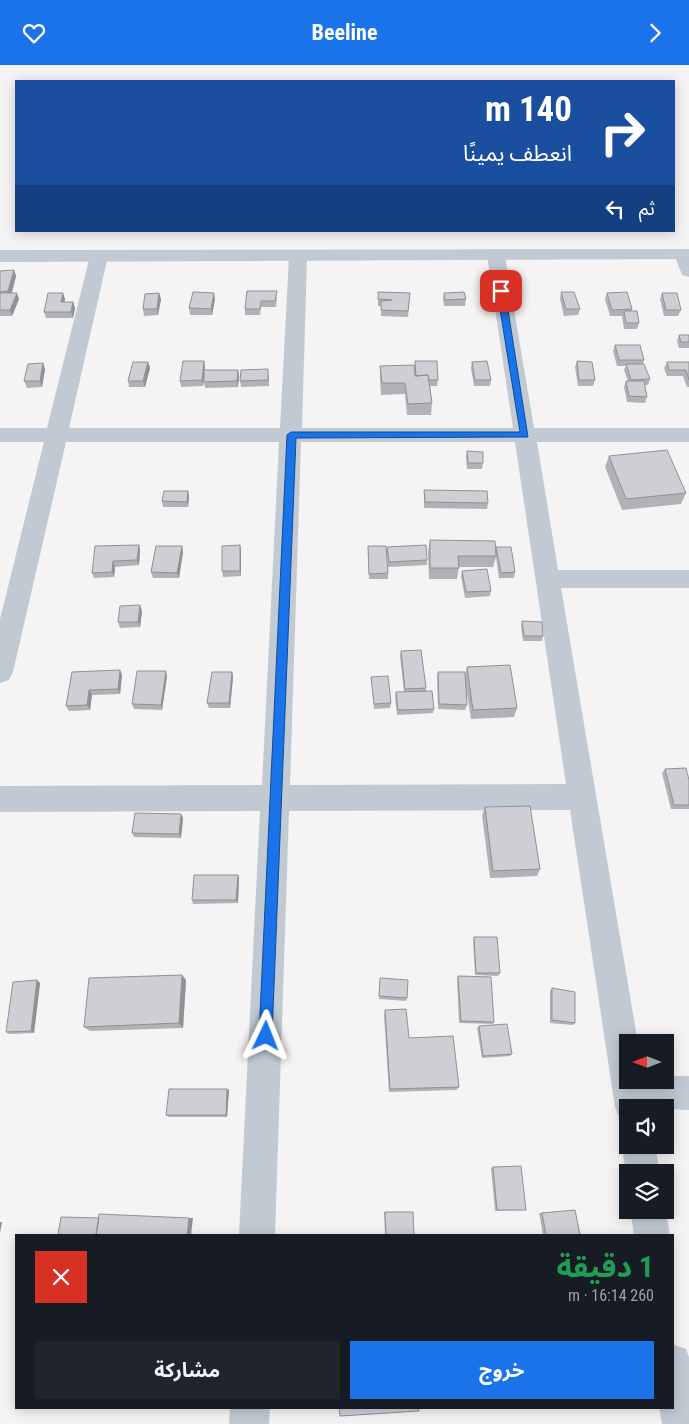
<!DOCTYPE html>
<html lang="ar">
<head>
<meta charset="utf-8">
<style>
	body { margin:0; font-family:"Roboto Condensed","Noto Sans Arabic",sans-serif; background:#20242c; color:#f1f3f6; direction:rtl; height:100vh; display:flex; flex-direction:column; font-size:19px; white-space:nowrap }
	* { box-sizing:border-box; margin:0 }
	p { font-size:16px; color:#9ea1a6 }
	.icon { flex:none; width:28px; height:28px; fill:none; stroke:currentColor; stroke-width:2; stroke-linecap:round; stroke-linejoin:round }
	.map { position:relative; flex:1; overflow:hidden; direction:ltr }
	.panel { position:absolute; left:15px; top:1169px; width:659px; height:175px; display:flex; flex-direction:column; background:#171b24; border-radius:0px; box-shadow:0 2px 12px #0003; direction:rtl }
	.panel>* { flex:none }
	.hud { position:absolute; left:15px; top:15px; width:660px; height:152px; border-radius:0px; box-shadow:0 2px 12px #0003; direction:rtl; background:#1a4fa0; color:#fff; overflow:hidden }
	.needle { width:32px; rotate:270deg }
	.buttons { position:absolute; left:619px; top:969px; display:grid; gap:10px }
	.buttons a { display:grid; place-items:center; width:55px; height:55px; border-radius:0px; background:#171b24; box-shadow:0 2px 12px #0003; font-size:25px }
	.pin { position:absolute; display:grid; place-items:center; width:42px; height:42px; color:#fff; margin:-21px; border-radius:10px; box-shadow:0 2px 8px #0006 }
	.me { position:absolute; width:55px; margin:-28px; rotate:2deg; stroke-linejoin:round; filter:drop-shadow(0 0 4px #0008) }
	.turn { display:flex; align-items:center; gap:18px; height:105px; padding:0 20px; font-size:22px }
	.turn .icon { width:65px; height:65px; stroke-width:2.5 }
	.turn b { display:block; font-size:35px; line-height:42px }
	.then { display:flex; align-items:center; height:48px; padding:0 20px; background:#0003; gap:10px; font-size:19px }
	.round { display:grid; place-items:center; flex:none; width:52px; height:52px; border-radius:0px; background:#20242c }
	.overview { display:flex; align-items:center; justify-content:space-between; height:85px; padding:0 20px }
	h1 { font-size:30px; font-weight:700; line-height:38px; color:#1e9e55 }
	.action { display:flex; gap:10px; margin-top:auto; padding:10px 20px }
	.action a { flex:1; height:58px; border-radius:0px; background:#1a73e8; color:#fff; font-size:20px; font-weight:700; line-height:58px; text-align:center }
	.action a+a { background:#20242c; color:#f1f3f6 }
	header { display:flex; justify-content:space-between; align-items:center; height:65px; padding:0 20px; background:#1a73e8; color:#fff; font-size:22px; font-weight:700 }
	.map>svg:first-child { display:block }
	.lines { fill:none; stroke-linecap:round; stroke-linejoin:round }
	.minor { fill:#c1cad2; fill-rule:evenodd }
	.tertiary { fill:#c1cad2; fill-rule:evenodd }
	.wall { fill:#b0b2b7 }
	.shaded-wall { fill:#909195 }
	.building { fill:#cdcfd5; stroke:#909195 }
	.route { fill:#1a73e8; stroke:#114b97 }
</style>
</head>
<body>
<header><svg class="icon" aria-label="forward" viewBox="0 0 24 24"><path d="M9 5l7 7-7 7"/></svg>Beeline<svg class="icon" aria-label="heart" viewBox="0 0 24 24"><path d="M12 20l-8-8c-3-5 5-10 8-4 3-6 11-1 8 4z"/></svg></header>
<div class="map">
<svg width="689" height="1359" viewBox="0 0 689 1359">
	<rect width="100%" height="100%" fill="#f5f3f3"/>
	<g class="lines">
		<!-- minor -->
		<path class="minor" d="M683,184L689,185V212L682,210L674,189L677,185Z
			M99,185L105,187L108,191L69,363H280L289,192L292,188H304L307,192L302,363H513L487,191L490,187H502L505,191L534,363H689V377H537L558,505H689V523H561L638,978H628V1015H665V1011H689V1045L628,1042V1057L620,1054L615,1042L570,745L289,746L275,1170H239L260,746L0,747V721L262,720L279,377H66L13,607L9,615L0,618V554L44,377H0V363H47L90,191L93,187ZM301,377H515L566,719L290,720Z
			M628,1067V1080H655L660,1108H628V1116L621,1080Z
			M665,1142L670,1170H634L630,1145H665Z
			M672,1279L686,1284L689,1292V1359H662L659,1342H672Z
			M230,1342H270L269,1359H229Z"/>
		<!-- tertiary -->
		<path class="tertiary" d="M689,184V194L0,197V185Z"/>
	</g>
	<!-- wall -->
	<path class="wall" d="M14,205L16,211L12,228L19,234L12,251H0V206Z
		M247,226L277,232L276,242H261L260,250H245V244Z
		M378,227L410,228L408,252L381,251V241H378Z
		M561,227L580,244L578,250L564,251L560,234Z
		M159,228L161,234L158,250L144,251L143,244Z
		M444,228L466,234L465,241H444L443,234Z
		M607,228L632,244V246L639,258L637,264H624L622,251H610L605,234Z
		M662,228L681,245L678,251H664L660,234Z
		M65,234L64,237H73L75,243L73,253H46L44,247Z
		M215,234L212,250H190L189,243Z
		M679,270H689V283H679L677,276Z
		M615,280L644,295L643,299L650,314L648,320H645L647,332L645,338L627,337L624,322L626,316H628L624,305L626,301H617L613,286Z
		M204,296L205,305H238L239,311L238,322L205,323L204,316L203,321L181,322L180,316Z
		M415,296L438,315L437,321H430L432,338L431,350H407L405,329L381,330L380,312V301L415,311Z
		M577,296L595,315L593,321H578L575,302Z
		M148,297L150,303L145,322H129L128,316Z
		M472,297L491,315L490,321H474L471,303Z
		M667,297H689V322H687L683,311H667L664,303Z
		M43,298L45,304L42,322L27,323L24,316Z
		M269,310V321L241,322L240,316Z
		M467,386L483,398L482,404H467L466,392Z
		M609,391L686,428L681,439L622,445L605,402Z
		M424,425L488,438L487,444L424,443Z
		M188,426L189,432L188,442H163L162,436Z
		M430,475L495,485L496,482L515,507L514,513H499L496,492L493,502H459L457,514H429L428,486Z
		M139,480L140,485L139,500L115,502L114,512L94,513L92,508Z
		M240,480L241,486V511L223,512L222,506Z
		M182,481L183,487L179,513H153L151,507Z
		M368,481L388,508V514H369Z
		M387,482L427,495V500L388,502L387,487Z
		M462,506L491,526L490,531L465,533L461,511Z
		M142,546L140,562L120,563L118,557Z
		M522,556L543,571L542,576H523L521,561Z
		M401,586L426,623V626L434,644L433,648L397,650L395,632L396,627H404L400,591Z
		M467,602L517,643L514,652L471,654L465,615L467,640L465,645L438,644L437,612L438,607L465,611Z
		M72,607L122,610L120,629L92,630L90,645L69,646L66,641Z
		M232,607L233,612L230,643H209L207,638Z
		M167,611L162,645L134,644L132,639Z
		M371,612L391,638L390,643L374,644Z
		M665,704L689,715V744H671L662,708Z
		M485,742L540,804L537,811L490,813L482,750Z
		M181,749L183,753L181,773L134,772L132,768Z
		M239,813L238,838L193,839L192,835Z
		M474,872L500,908L498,911L475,910L473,875Z
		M182,910L186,915L183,963L90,966L84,962Z
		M458,911L494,957L493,959L459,958L457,914Z
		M380,913L407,933L406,936L379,934Z
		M37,915L40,918L34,968L9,969L6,967Z
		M552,923L575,958L573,960L550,958V926Z
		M385,945L409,973L459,1022L456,1025L389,1027L384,950Z
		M479,961L512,989L510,991L482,993L477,963Z
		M229,1025L227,1052H169L166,1050Z
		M493,1102L526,1145L495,1146L491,1103Z
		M575,1145L580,1170H543L539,1148Z
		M384,1147H385L414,1170H385Z"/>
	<!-- shaded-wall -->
	<path class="shaded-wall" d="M14,205L16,211L10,233L8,226Z
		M17,228L19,234L12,251L10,245Z
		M63,228L65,234L63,243L61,237Z
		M159,228L161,234L158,250L157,244Z
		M214,228L215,234L212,250L211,244Z
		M73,237L75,243L73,253L71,247Z
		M204,296L205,302L203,321L202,315Z
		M148,297L150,303L145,322L143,316Z
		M43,298L45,304L42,322L40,316Z
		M238,305L239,311L238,322L237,316Z
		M188,426L189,432L188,442L187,437Z
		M139,480L140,485L139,500L137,495Z
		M240,480L241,486V511L240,506Z
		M182,481L183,487L179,513L177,508Z
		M113,496L115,502L114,512L112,507Z
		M140,540L142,546L140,562L138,557Z
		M120,605L122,610L120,629L118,624Z
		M166,606L167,611L162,645L161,640Z
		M232,607L233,612L230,643L229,638Z
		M89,625L92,630L90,645L87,640Z
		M181,749L183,753L181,773L179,769Z
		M238,810L239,813L238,838L236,835Z
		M182,910L186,915L183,963L179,958Z
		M37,915L40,918L34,968L31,966Z
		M227,1024L229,1025L227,1052L226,1050Z
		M189,1153H193L191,1170H187Z
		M0,1157H2L0,1168Z"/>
	<!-- building -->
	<path class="building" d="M14,205L8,226L0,227V206Z
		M247,226H277L275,236H261L260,244H245Z
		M193,227L214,228L211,244L189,243Z
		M378,227L410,228L408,246L381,245V236L392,235L378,234Z
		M464,227L466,234L445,235L444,228Z
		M561,227H574L580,244H566Z
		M627,227L632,244L612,245L607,228Z
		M0,228H17L10,245H0Z
		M48,228H63L61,237H73L71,247H44Z
		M159,228L157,244H143L145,229Z
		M662,228H677L681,245H666Z
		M624,246H637L639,258H626Z
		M679,270H689V277H681Z
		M615,280H640L644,295H619Z
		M183,296H204L202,315L180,316Z
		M415,296H437L438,315H429L428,310L416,311Z
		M487,296L491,315H475L472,297Z
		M577,296L592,297L595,315H579Z
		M133,297H148L143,316H128Z
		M667,297H689V315L686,305H669Z
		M43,298L40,316H24L28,299Z
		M626,299H644L650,314L631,315Z
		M414,300L415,311L428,310L432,338L408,339L405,318H382L380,301Z
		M268,304V315L240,316L241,305Z
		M204,305H238L237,316L204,317Z
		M626,316H644L647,332L629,331Z
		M667,385L686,428L626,434L609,391Z
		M467,386L483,387V398H468Z
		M424,425L487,426L488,438L425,437Z
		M164,426H188L187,437L162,436Z
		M430,475L495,476L496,491H458L459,503H430Z
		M139,480L137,495L113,496L112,507L92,508L95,481Z
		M240,480V506H222V481Z
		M426,480L427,495L389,497L387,482Z
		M156,481H182L177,508L151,507Z
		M368,481H386L388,508L369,509Z
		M496,482H511L515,507L501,508Z
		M487,504L491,526L466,527L462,506Z
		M140,540L138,557H118L120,541Z
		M522,556L542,557L543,571H524Z
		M421,585L426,623L405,624L401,586Z
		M510,600L517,643L473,645L467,602Z
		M120,605L118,624L89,625L87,640L66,641L72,607Z
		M137,606H166L161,640L132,639Z
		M212,607H232L229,638H207Z
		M438,607H465L467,640L439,639Z
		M388,611L391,638L374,639L371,612Z
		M432,626L434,644L398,645L396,627Z
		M686,703L689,715V740H674L665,704Z
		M530,741L540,804L493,806L485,742Z
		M135,748L181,749L179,769L132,768Z
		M194,810H238L236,835H192Z
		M474,872H497L500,908H476Z
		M182,910L179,958L84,962L89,913Z
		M458,911L491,912L494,957L461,956Z
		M380,913L408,915L407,933L379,931Z
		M37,915L31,966L6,967L13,917Z
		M552,923L575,927V958L552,955Z
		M406,944L409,973L453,971L459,1022L390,1024L385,945Z
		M507,959L512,989L483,991L479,961Z
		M169,1024H227L226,1050H166Z
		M521,1101L526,1145H497L493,1102Z
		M575,1145L580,1170H546L542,1148Z
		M385,1147H413L414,1170H386Z
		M99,1149L189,1153L187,1170H96Z
		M61,1152L99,1153L96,1170H58Z
		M339,1342H418L419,1346L340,1351Z"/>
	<!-- route -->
	<path class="route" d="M501,224L505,226L528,372L296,373L272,971L270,976L266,978L261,976L259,971L287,370L291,367H520L497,226Z"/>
</svg>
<div class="buttons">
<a><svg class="needle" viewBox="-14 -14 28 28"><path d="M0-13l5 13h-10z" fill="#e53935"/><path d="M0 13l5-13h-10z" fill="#9ea1a6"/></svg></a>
<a><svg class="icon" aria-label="sound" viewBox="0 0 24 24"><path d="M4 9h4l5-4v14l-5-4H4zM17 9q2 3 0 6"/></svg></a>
<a><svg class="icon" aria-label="layers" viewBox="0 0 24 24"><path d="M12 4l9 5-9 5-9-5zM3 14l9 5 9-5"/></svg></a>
</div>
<div class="pin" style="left:501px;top:226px;background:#d93025"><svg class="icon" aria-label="arrive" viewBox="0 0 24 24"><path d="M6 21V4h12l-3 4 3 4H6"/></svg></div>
<svg class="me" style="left:266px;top:971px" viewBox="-20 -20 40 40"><path d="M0-17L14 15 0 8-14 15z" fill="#1a73e8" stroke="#fff" stroke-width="4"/></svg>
<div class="hud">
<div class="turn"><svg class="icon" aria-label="right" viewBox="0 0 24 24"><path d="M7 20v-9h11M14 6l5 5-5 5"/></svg><div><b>140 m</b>انعطف يمينًا</div></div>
<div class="then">ثم<svg class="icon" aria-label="left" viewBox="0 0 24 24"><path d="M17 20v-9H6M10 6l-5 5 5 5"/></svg></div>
</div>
<section class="panel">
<div class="overview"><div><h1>1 دقيقة</h1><p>260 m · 16:14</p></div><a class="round" style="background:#d93025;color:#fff"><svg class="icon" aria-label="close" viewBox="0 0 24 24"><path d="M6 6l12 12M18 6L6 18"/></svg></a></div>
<div class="action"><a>خروج</a><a>مشاركة</a></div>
</section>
</div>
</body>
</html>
